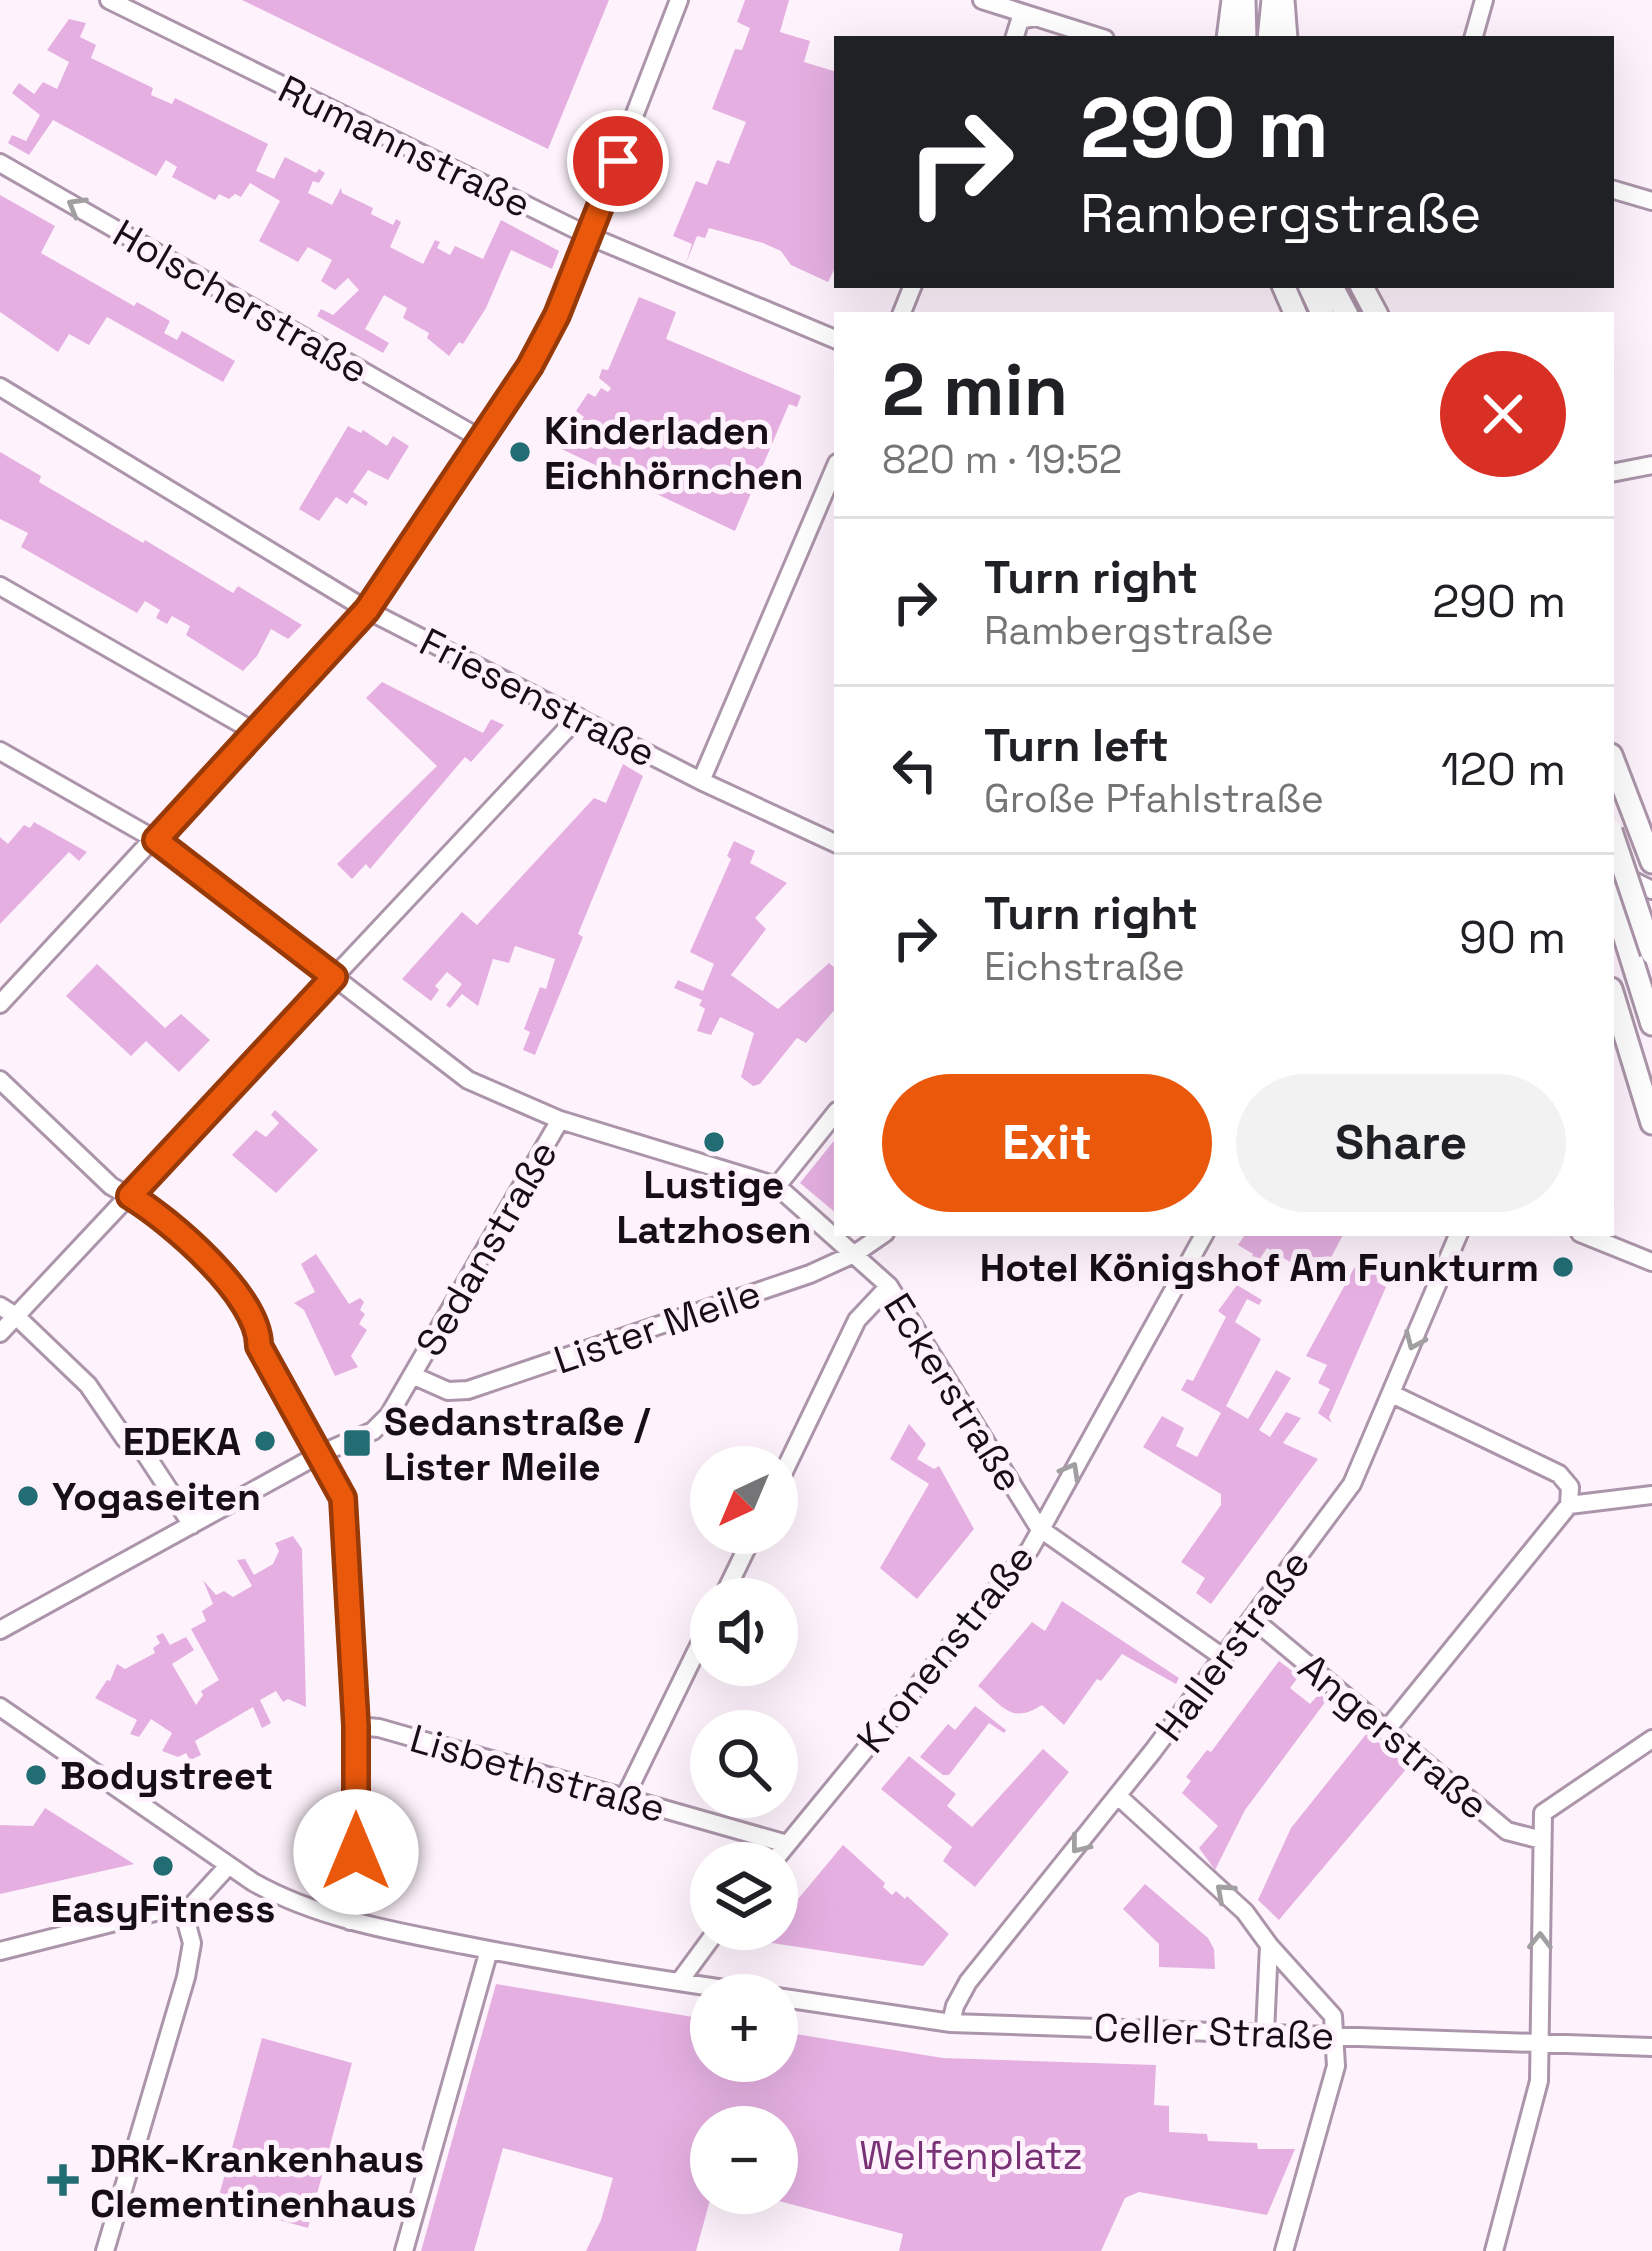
<!DOCTYPE html>
<html lang="en">
<head>
<meta charset="utf-8">
<style>
	body { margin:0; font-family:"Space Grotesk",sans-serif; background:#f2f2f2; color:#202124; height:100vh; display:flex; flex-direction:column; font-size:45px; white-space:nowrap }
	* { box-sizing:border-box; margin:0 }
	p { font-size:39px; color:#757577 }
	.icon { flex:none; width:66px; height:66px; fill:none; stroke:currentColor; stroke-width:2; stroke-linecap:round; stroke-linejoin:round }
	.map { position:relative; flex:1; overflow:hidden }
	.side { position:absolute; left:834px; top:312px; width:780px; height:924px; display:flex; flex-direction:column; background:#fff; border-radius:0px; box-shadow:0 12px 48px #0002 }
	.side>* { flex:none }
	.banner { position:absolute; left:834px; top:36px; width:780px; height:252px; border-radius:0px; box-shadow:0 12px 48px #0002; background:#202124; color:#fff; overflow:hidden }
	.needle { width:78px; rotate:224deg }
	.controls { position:absolute; left:690px; top:1446px; display:grid; gap:24px }
	.controls a { display:grid; place-items:center; width:108px; height:108px; border-radius:50%; background:#fff; box-shadow:0 12px 48px #0002; font-size:60px }
	.pin { position:absolute; display:grid; place-items:center; width:102px; height:102px; color:#fff; margin:-51px; border:6px solid #fff; border-radius:50%; box-shadow:0 3px 12px #0007 }
	.me { position:absolute; width:132px; margin:-66px; rotate:0deg; stroke-linejoin:round; filter:drop-shadow(0 0 9px #0008) }
	.turn { display:flex; align-items:center; gap:42px; height:252px; padding:0 48px; font-size:54px }
	.turn .icon { width:156px; height:156px; stroke-width:2.5 }
	.turn b { display:block; font-size:84px; line-height:102px }
	.round { display:grid; place-items:center; flex:none; width:126px; height:126px; border-radius:63px; background:#f2f2f2 }
	.head { display:flex; align-items:center; justify-content:space-between; height:204px; padding:0 48px }
	h1 { font-size:72px; font-weight:800; line-height:90px }
	.action { display:flex; gap:24px; margin-top:auto; padding:24px 48px }
	.action a { flex:1; height:138px; border-radius:72px; background:#ea580c; color:#fff; font-size:48px; font-weight:800; line-height:138px; text-align:center }
	.action a+a { background:#f2f2f2; color:#202124 }
	ul { padding:0; list-style:none }
	li { display:flex; align-items:center; gap:36px; height:168px; padding:0 48px; border-top:3px solid #e0e0e0 }
	li div { flex:1 }
	li b { display:block; font-size:45px }
	li em { font-style:normal }
	.map>svg:first-child { display:block }
	.green { fill:#e5b0e1 }
	.lines { fill:none; stroke-linecap:round; stroke-linejoin:round }
	.minor-casing { stroke:#ac95aa; stroke-width:22 }
	.major-casing { stroke:#ac95aa; stroke-width:27 }
	.minor { stroke:#fff; stroke-width:16 }
	.major { stroke:#fff; stroke-width:21 }
	.major-bridge-casing { stroke:#ac95aa; stroke-width:27; stroke-linecap:butt }
	.major-bridge { stroke:#fff; stroke-width:21 }
	.oneway { stroke:#a29fa2 }
	.route-casing { stroke:#983908; stroke-width:30 }
	.route { stroke:#ea580c; stroke-width:21 }
	.poi-dot { fill:#226d74; stroke:#fef3fc; stroke-width:4.5 }
	.labels { text-anchor:middle; stroke-width:10; stroke-linejoin:round; paint-order:stroke }
	.street-label { font-size:39px; fill:#170f17; stroke:#fef3fc }
	.poi-label { font-size:39px; font-weight:bold; fill:#170f17; stroke:#fef3fc; text-anchor:start }
	.park-label { font-size:39px; fill:#793276; stroke:#fef3fc }
</style>
</head>
<body>
<div class="map">
<svg width="1652" height="2251" viewBox="0 0 1652 2251">
	<rect width="100%" height="100%" fill="#fef3fc"/>
	<!-- green -->
	<path class="green" d="M242,0H609L548,149Z
		M745,0H789L780,32L810,41L804,62L837,72V264L828,282L791,265L781,251L763,243L709,228L705,238L697,236L686,263L692,244L673,236L696,181L707,185L717,160L729,164L746,122L712,109L735,49L742,50L750,28L737,22Z
		M69,19L86,23L80,37L96,45L91,58L153,88L151,95L172,104L175,98L268,144L256,171L274,179L285,157L316,173L319,169L325,173L319,183L313,181L308,193L332,205L341,188L342,193L373,208L371,214L393,225L396,219L401,222L390,247L423,264L435,240L440,242L437,248L450,255L455,246L483,259L501,220L559,251L552,269L511,250L486,308L463,344L459,342L449,356L427,338L429,333L403,318L407,308L384,295L365,329L389,343L383,353L317,316L321,309L333,315L359,290L348,278L335,290L321,281L332,260L308,247L298,262L259,241L280,201L250,183L241,197L235,194L229,199L219,194L215,200L172,177L177,167L166,160L156,176L53,120L29,155L8,143L12,135L26,141L40,115L12,93L19,83L34,94L43,82L57,89L69,62L47,50Z
		M0,195L55,226L41,253L134,306L137,302L170,321L164,333L177,340L182,331L235,361L223,382L107,317L89,345L69,334L58,352L0,312Z
		M639,297L676,312L666,339L801,396L797,407L789,404L735,531L553,445L559,439L566,443L584,417L576,411L588,393L595,397L601,388L608,392L611,388L599,378L602,369L608,370Z
		M348,426L361,433L363,430L387,446L393,436L409,446L388,480L368,470L353,492L368,502L366,506L352,497L347,504L336,497L319,521L299,509Z
		M0,452L41,476L39,482L143,543L145,540L233,593L238,586L302,625L288,639L271,629L257,656L243,671L186,635L190,626L172,616L167,624L156,618L160,610L145,601L137,613L21,547L28,533L0,519Z
		M382,682L483,733L491,719L504,725L471,762L465,757L370,869L366,864L352,879L337,864L437,766L366,698Z
		M623,764L643,776L578,934L583,937L535,1055L523,1050L530,1032L524,1029L540,987L546,989L555,959L515,946L509,963L493,959L478,1006L462,994L450,1008L446,1005L462,984L447,972L435,986L439,990L431,1001L402,979L462,912L477,925L594,798L606,803Z
		M34,822L87,852L79,861L69,852L0,924V837L8,844L24,825L30,828Z
		M734,841L755,851L750,863L787,883L755,918L766,929L731,975L778,1009L829,963L837,970V1007L806,1043L797,1038L760,1084L753,1086L741,1077L754,1033L720,1017L711,1035L697,1031L705,1009L699,1005L702,1000L674,988L678,980L703,991L714,964L690,952L731,859L727,856Z
		M97,964L165,1028L181,1014L210,1040L179,1072L146,1041L131,1056L66,996Z
		M275,1110L318,1150L276,1193L232,1155L256,1130L266,1137L279,1123L271,1115Z
		M837,1137V1214L800,1183Z
		M1246,1233H1344L1327,1265L1303,1251L1295,1265L1267,1248L1259,1260L1252,1257L1253,1254L1238,1245Z
		M316,1254L349,1304L360,1298L364,1302L360,1310L365,1314L359,1324L367,1330L351,1356L358,1367L335,1376L304,1310L294,1303L315,1292L301,1264Z
		M1358,1261L1380,1272L1377,1282L1386,1287L1329,1417L1332,1423L1318,1413L1330,1389L1318,1383L1327,1365L1306,1356Z
		M1237,1285L1262,1300L1259,1305L1247,1299L1235,1322L1261,1339L1226,1406L1248,1419L1276,1370L1291,1378L1259,1430L1270,1437L1286,1412L1301,1418L1283,1443L1318,1459L1211,1604L1196,1593L1205,1578L1181,1562L1221,1505V1494L1143,1447L1162,1416L1184,1428L1176,1446L1197,1457L1221,1413L1181,1390L1187,1379L1193,1381L1226,1317L1218,1311Z
		M909,1424L926,1444L917,1459L934,1469L939,1466L974,1529L917,1599L880,1568L929,1484L890,1459Z
		M293,1536L302,1549L306,1707L288,1699L283,1702L276,1691L260,1700L271,1723L262,1728L253,1707L195,1741L201,1755L190,1760L186,1753L178,1757L162,1751L172,1733L151,1719L139,1737L130,1734L137,1720L95,1698L107,1680L110,1681L117,1664L125,1669L155,1653L153,1648L160,1643L156,1636L163,1633L170,1645L186,1637L194,1650L172,1664L196,1705L203,1695L201,1691L219,1680L191,1629L206,1621L202,1611L213,1604L203,1580L216,1595L224,1591L233,1597L252,1586L237,1560L245,1559L254,1575L273,1564L279,1551L275,1543Z
		M1062,1601L1179,1678L1176,1684L1122,1654L1101,1681L1097,1679L1064,1725L1042,1705C1011,1725 1003,1706 978,1686L1032,1622L1045,1631Z
		M1279,1661L1299,1676L1290,1688L1310,1704L1320,1693L1326,1701L1245,1810L1215,1870L1199,1848L1218,1826L1182,1793L1191,1781L1186,1777L1207,1750L1211,1752Z
		M975,1706L1006,1730L1004,1733L989,1723L949,1775H943L920,1757L948,1724L955,1730Z
		M1367,1733L1408,1767L1279,1920L1258,1900L1291,1828Z
		M1043,1749L1069,1772L975,1887L943,1861L952,1847L881,1789L909,1756L956,1794L947,1806L972,1827Z
		M45,1808L134,1864L0,1894V1825L33,1826Z
		M843,1845L885,1883L883,1887L892,1895L896,1891L905,1899L907,1896L949,1934L923,1966L753,1940L759,1931L777,1929V1909L785,1900L793,1905Z
		M1145,1884L1208,1938L1214,1949L1215,1969L1159,1967V1944L1123,1909Z
		M496,1984L711,2020V2061H777V2031L943,2058L1156,2065L1154,2105L1169,2106V2132L1207,2134L1208,2141L1257,2143L1258,2149H1295L1267,2215L1139,2192L1125,2198L1101,2251H899L903,2234L749,2193H777V2127H711L712,2193L696,2251H586L601,2220L613,2178L503,2148L474,2251H421Z
		M262,2038L352,2063L308,2228L217,2203Z"/>
	<g class="lines">
		<defs>
			<path id="minor" d="M109,0L589,236L837,340
				M982,0L1105,39
				M1014,39L1020,20L1036,17
				M1473,39L1484,0
				M0,163L481,439
				M1611,189L1652,201
				M901,315L913,285
				M0,387L367,610L701,781L837,844
				M1611,473L1652,465
				M0,586L255,732
				M0,751L156,840L468,1080L560,1120L777,1186L889,1286L1039,1528L1224,1658
				M701,781L837,463
				M1611,870L1652,890
				M0,1004L374,600L530,366L557,315L679,0
				M0,1080L111,1186L150,1208L240,1294L259,1329V1346L343,1498L356,1726L355,1894L350,1921
				M777,1186L837,1111
				M1580,1233L1652,1262
				M0,1306L16,1316L88,1385L125,1439L142,1449L192,1525
				M0,1333L578,717
				M412,1375L448,1391L468,1390L810,1274L856,1253L885,1233
				M1392,1394L1559,1474L1570,1487L1569,1505
				M777,1486L857,1320L889,1286
				M722,1599L754,1533
				M1253,1619L1507,1831L1542,1840
				M0,1630L320,1454L373,1431L389,1415L560,1120
				M0,1707L253,1882C317,1918 392,1931 464,1945C564,1965 664,1980 765,1995
				M356,1726L379,1728L787,1844
				M1388,1728L1569,1505L1652,1495
				M1118,1796L1245,1912L1269,1945L1265,2033
				M625,1797L711,1621
				M772,1863L1030,1549L1205,1233
				M184,1914L228,1866
				M1269,1945L1333,2016L1336,2066L1284,2251
				M0,1951L167,1909L184,1914
				M679,1982L718,1929
				M777,1997L951,2023L1652,2047
				M951,2023L955,2006L968,1982L1153,1751L1352,1484L1459,1233
				M105,2251L186,1977L192,1943L184,1914
				M404,2251L489,1950
				M1494,2251L1539,2081L1543,1813L1652,1739"/>
			<path id="major" d="M1244,0L1245,39
				M1283,0L1286,39
				M1228,39L1233,0
				M1269,39L1273,0
				M1283,285L1296,315
				M1309,285L1323,315
				M1331,285L1347,315
				M1361,285L1377,315
				M1611,755L1652,862
				M1611,893L1652,1024
				M1611,989L1652,1123"/>
		</defs>
		<!-- minor casing -->
		<use href="#minor" class="minor-casing"/>
		<!-- major casing -->
		<use href="#major" class="major-casing"/>
		<!-- minor -->
		<use href="#minor" class="minor"/>
		<!-- major -->
		<use href="#major" class="major"/>
		<defs>
			<path id="major-bridge" d="M1611,831L1652,953"/>
		</defs>
		<!-- major-bridge casing -->
		<use href="#major-bridge" class="major-bridge-casing"/>
		<!-- major-bridge -->
		<use href="#major-bridge" class="major-bridge"/>
	</g>
	<!-- one-way arrows -->
	<defs><path id="oneway-chevron" d="M-2-3.5L2.5 0L-2 3.5" fill="none" stroke-width="1.6" stroke-linecap="round" stroke-linejoin="round" transform="scale(3)"/></defs>
	<g class="oneway">
		<use href="#oneway-chevron" transform="translate(76 206) rotate(-150)"/>
		<use href="#oneway-chevron" transform="translate(1414 1341) rotate(113)"/>
		<use href="#oneway-chevron" transform="translate(1071 1471) rotate(-61)"/>
		<use href="#oneway-chevron" transform="translate(1079 1845) rotate(128)"/>
		<use href="#oneway-chevron" transform="translate(1224 1892) rotate(-138)"/>
		<use href="#oneway-chevron" transform="translate(1540 1941) rotate(-89)"/>
	</g>
	<g class="lines">
		<defs>
			<path id="route" d="M356,1852V1726L343,1498L259,1346C260,1297 170,1220 130,1196L334,977L156,840L367,610L530,366L557,315L618,161"/>
		</defs>
		<!-- route casing -->
		<use href="#route" class="route-casing"/>
		<!-- route -->
		<use href="#route" class="route"/>
	</g>
	<!-- markers -->
	<g class="poi-dot">
		<circle cx="520" cy="452" r="12"/>
		<circle cx="714" cy="1142" r="12"/>
		<circle cx="1563" cy="1267" r="12"/>
		<circle cx="265" cy="1441" r="12"/>
		<rect x="342" y="1428" width="30" height="30" rx="6"/>
		<circle cx="28" cy="1496" r="12"/>
		<circle cx="36" cy="1775" r="12"/>
		<circle cx="163" cy="1866" r="12"/>
		<path d="M57 2162h12v12h12v12h-12v12h-12v-12h-12v-12h12z"/>
	</g>
	<g class="labels">
		<!-- street labels -->
		<g class="street-label">
			<text transform="translate(405 146) rotate(26)" y="14">Rumannstraße</text>
			<text transform="translate(241 301) rotate(30)" y="14">Holscherstraße</text>
			<text transform="translate(538 697) rotate(27)" y="14">Friesenstraße</text>
			<text transform="translate(486 1248) rotate(-60)" y="14">Sedanstraße</text>
			<text transform="translate(657 1326) rotate(-19)" y="14">Lister Meile</text>
			<text transform="translate(954 1392) rotate(58)" y="14">Eckerstraße</text>
			<text transform="translate(1232 1645) rotate(-53)" y="14">Hallerstraße</text>
			<text transform="translate(945 1648) rotate(-51)" y="14">Kronenstraße</text>
			<text transform="translate(1394 1736) rotate(40)" y="14">Angerstraße</text>
			<text transform="translate(538 1773) rotate(16)" y="14">Lisbethstraße</text>
			<text transform="translate(1214 2031) rotate(2)" y="14">Celler Straße</text>
		</g>
		<!-- poi labels -->
		<g class="poi-label">
			<text x="544" y="444">Kinderladen<tspan x="544" dy="45">Eichhörnchen</tspan></text>
			<text x="714" y="1198" text-anchor="middle">Lustige<tspan x="714" dy="45">Latzhosen</tspan></text>
			<text x="1539" y="1281" text-anchor="end">Hotel Königshof Am Funkturm</text>
			<text x="384" y="1435">Sedanstraße /<tspan x="384" dy="45">Lister Meile</tspan></text>
			<text x="241" y="1455" text-anchor="end">EDEKA</text>
			<text x="52" y="1510">Yogaseiten</text>
			<text x="60" y="1789">Bodystreet</text>
			<text x="163" y="1922" text-anchor="middle">EasyFitness</text>
			<text x="90" y="2172">DRK-Krankenhaus<tspan x="90" dy="45">Clementinenhaus</tspan></text>
		</g>
		<!-- park labels -->
		<g class="park-label">
			<text x="971" y="2169">Welfenplatz</text>
		</g>
	</g>
</svg>
<div class="controls">
<a><svg class="needle" viewBox="-14 -14 28 28"><path d="M0-13l5 13h-10z" fill="#e53935"/><path d="M0 13l5-13h-10z" fill="#757577"/></svg></a>
<a><svg class="icon" aria-label="sound" viewBox="0 0 24 24"><path d="M4 9h4l5-4v14l-5-4H4zM17 9q2 3 0 6"/></svg></a>
<a><svg class="icon" aria-label="search" viewBox="0 0 24 24"><circle cx="10" cy="10" r="6"/><path d="M15 15l6 6"/></svg></a>
<a><svg class="icon" aria-label="layers" viewBox="0 0 24 24"><path d="M12 4l9 5-9 5-9-5zM3 14l9 5 9-5"/></svg></a>
<a>+</a>
<a>−</a>
</div>
<div class="pin" style="left:618px;top:161px;background:#d93025"><svg class="icon" aria-label="arrive" viewBox="0 0 24 24"><path d="M6 21V4h12l-3 4 3 4H6"/></svg></div>
<svg class="me" style="left:356px;top:1852px" viewBox="-20 -20 40 40"><circle r="19" fill="#fff"/><path d="M0-13L10 11 0 6-10 11z" fill="#ea580c"/></svg>
<div class="banner">
<div class="turn"><svg class="icon" aria-label="right" viewBox="0 0 24 24"><path d="M7 20v-9h11M14 6l5 5-5 5"/></svg><div><b>290 m</b>Rambergstraße</div></div>
</div>
<section class="side">
<div class="head"><div><h1>2 min</h1><p>820 m · 19:52</p></div><a class="round" style="background:#d93025;color:#fff"><svg class="icon" aria-label="close" viewBox="0 0 24 24"><path d="M6 6l12 12M18 6L6 18"/></svg></a></div>
<ul>
<li><svg class="icon" aria-label="right" viewBox="0 0 24 24"><path d="M7 20v-9h11M14 6l5 5-5 5"/></svg><div><b>Turn right</b><p>Rambergstraße</p></div><em>290 m</em></li>
<li><svg class="icon" aria-label="left" viewBox="0 0 24 24"><path d="M17 20v-9H6M10 6l-5 5 5 5"/></svg><div><b>Turn left</b><p>Große Pfahlstraße</p></div><em>120 m</em></li>
<li><svg class="icon" aria-label="right" viewBox="0 0 24 24"><path d="M7 20v-9h11M14 6l5 5-5 5"/></svg><div><b>Turn right</b><p>Eichstraße</p></div><em>90 m</em></li>
</ul>
<div class="action"><a>Exit</a><a>Share</a></div>
</section>
</div>
</body>
</html>
